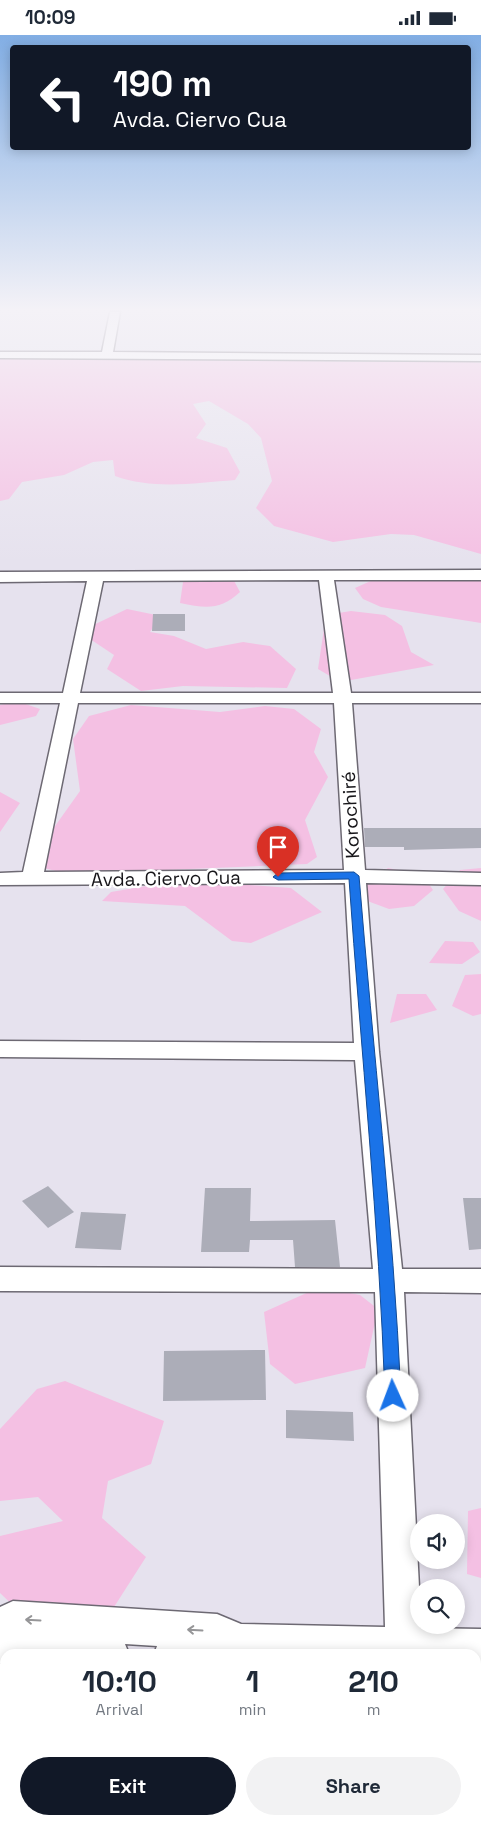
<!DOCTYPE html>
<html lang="en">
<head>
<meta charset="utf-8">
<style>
	body { margin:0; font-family:"Space Grotesk",sans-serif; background:#f2f2f3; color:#1f2937; height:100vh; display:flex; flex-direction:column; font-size:19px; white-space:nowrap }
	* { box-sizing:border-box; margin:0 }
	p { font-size:16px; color:#747a83 }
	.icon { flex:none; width:28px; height:28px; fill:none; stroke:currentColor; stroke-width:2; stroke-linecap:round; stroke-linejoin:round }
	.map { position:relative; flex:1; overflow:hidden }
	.panel { position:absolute; left:0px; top:1614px; width:481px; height:176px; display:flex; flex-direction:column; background:#fff; border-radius:15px 15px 0 0; box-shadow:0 2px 12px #0003 }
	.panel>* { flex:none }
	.banner { position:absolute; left:10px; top:10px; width:461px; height:105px; border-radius:5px; box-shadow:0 2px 12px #0003; background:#111827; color:#fff; overflow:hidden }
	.buttons { position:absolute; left:410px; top:1479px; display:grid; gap:10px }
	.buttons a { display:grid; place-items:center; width:55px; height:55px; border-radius:50%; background:#fff; box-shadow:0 2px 12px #0003; font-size:25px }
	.pin { position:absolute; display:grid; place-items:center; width:42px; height:42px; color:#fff; margin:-51px -21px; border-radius:50% 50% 50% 0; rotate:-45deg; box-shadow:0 0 5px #0007 }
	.pin .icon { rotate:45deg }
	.me { position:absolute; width:55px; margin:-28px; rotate:358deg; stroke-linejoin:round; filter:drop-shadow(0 0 4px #0008) }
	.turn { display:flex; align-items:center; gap:18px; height:105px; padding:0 20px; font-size:22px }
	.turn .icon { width:65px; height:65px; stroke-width:2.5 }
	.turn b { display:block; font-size:35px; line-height:42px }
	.eta { display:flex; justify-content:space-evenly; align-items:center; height:85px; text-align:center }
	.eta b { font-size:30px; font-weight:700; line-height:35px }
	.primary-button { display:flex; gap:10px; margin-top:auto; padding:10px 20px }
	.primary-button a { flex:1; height:58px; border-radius:30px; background:#111827; color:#fff; font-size:20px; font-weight:700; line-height:58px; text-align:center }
	.primary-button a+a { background:#f2f2f3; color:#1f2937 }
	.status { display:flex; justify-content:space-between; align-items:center; height:35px; padding:0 25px; background:#fff; direction:ltr }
	.status svg { height:14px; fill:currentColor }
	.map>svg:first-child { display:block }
	.green { fill:#f4c0e3 }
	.building { fill:#acadb8 }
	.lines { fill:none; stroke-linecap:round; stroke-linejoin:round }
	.street-casing { stroke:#6d6973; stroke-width:3 }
	.street { fill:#fff; fill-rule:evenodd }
	.oneway { stroke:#969698 }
	.route { fill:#1a73e8; stroke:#114b97 }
	.labels { text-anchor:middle; stroke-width:5; stroke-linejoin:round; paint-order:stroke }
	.street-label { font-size:19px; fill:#161519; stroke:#fff }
</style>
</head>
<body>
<div class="status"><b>10:09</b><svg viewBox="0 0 49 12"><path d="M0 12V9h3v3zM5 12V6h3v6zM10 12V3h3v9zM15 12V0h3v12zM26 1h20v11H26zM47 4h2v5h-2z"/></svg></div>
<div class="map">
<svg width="481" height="1789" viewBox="0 0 481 1789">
	<rect width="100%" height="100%" fill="#e6e2ee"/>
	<!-- green -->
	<path class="green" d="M0,323L392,327L449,324L481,328V519L414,500L391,499L333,507L274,491L256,473L272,446L261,403L248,389L209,366L193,369L206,389L196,403L227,413L240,437L235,445C196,448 153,455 115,441L113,425L93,427L64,440L22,447L9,464L0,466Z
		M205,541L232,542L240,557C220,576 205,573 180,568L183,547Z
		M481,542V588L381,572L363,564L355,553L373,545Z
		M127,574L161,581L150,597L174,601L206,614L243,607L270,611L296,634L287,653L183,651L141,656L107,634L114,620L84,600L85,594Z
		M351,576L385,580L402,591L411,617L434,630L340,647L318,634L326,580Z
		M17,666L40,674L36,681L0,690V670Z
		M131,670L220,677L265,671L294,674L321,694L314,717L328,742L305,785L317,822L307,829L69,839L39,832L33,822L80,756L73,704L89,681Z
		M0,757L20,768L0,797Z
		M388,833L423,840L433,855L414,871L389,874L362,864L359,854Z
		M481,833V886L459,876L443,854L460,835Z
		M182,845L291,853L322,877L251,908L232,906L185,871L102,866L111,857Z
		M445,906L473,907L480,917L462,929L429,928Z
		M481,939V979L473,981L452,971L465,940Z
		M397,959H426L437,975L390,988Z
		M320,1252L360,1260L378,1274L365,1333L295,1349L270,1329L264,1277Z
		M65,1346L164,1386L151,1429L108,1446L102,1483L146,1522L84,1619H64L0,1558V1501L63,1486L38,1462L0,1466V1394L37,1354Z
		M481,1473V1543L467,1539L468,1476Z
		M5,1749V1785H94L93,1789H0V1753Z
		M199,1785H475L477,1789H199Z"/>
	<!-- building -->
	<path class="building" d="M153,579H185V596H152Z
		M364,793H481V813L404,815V812H365Z
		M48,1151L74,1177L48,1193L22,1166Z
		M205,1153H251L250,1186L335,1185L340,1232H295L293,1205H250L249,1217H201Z
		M463,1163H481V1214L469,1215Z
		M81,1177L126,1179L121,1215L75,1213Z
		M265,1315L266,1365L163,1366L164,1316Z
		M286,1375L353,1377L354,1406L286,1403Z"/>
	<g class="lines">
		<defs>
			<path id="street" d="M110,277H120L113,317L481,320V326L0,323V317H102Z
				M481,535V545H334L351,658H481V668H352L365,835L481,838V850L366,848L379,1017L402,1234H481V1258L404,1257L419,1552V1590L421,1593L481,1594V1630H476V1619H154L157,1611L125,1609L129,1619H5V1630L0,1628V1572L13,1566L217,1579L241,1589L385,1592L375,1257L0,1256V1232L373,1234L355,1025L0,1022V1006L354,1008L345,848L0,850V838L23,837L60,668H0V658H63L87,546L0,547V537ZM319,545L333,658H80L103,546ZM78,668H334L344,835L44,837Z
				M397,1785H437L438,1789H398Z"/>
		</defs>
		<!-- street casing -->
		<use href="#street" class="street-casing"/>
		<!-- street -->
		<use href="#street" class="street"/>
	</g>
	<!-- one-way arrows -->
	<defs><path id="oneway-shaft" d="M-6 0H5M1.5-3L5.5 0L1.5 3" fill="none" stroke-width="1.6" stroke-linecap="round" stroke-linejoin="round" transform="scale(1.25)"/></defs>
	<g class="oneway">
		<use href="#oneway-shaft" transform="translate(33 1585) rotate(-177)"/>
		<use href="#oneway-shaft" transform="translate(195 1595) rotate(-177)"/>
	</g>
	<!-- sky -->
	<linearGradient id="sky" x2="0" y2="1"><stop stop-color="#82aee4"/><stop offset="0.52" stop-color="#f4f2f7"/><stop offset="1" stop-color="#f4f2f7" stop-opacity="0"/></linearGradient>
	<rect width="481" height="528" fill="url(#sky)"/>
	<!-- route -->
	<path class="route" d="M354,837L359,841C373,1014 393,1187 401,1361L399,1365L393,1368L388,1365L385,1361C379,1188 361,1016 349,844L278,845L273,842L278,838Z"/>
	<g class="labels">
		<!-- street labels -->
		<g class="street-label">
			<text transform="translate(350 780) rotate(-93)" y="7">Korochiré</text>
			<text transform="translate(166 843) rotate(-1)" y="7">Avda. Ciervo Cua</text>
		</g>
	</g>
</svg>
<div class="buttons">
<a><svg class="icon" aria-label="sound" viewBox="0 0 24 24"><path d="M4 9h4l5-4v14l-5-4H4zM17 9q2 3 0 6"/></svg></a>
<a><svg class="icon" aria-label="search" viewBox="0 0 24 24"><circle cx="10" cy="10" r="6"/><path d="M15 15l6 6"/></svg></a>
</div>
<div class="pin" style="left:278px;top:842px;background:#d93025"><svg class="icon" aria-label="arrive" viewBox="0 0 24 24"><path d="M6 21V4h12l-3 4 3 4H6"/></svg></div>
<svg class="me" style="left:393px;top:1361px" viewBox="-20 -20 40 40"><circle r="19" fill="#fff"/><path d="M0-13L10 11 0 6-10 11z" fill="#1a73e8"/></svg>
<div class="banner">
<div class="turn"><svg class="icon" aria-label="left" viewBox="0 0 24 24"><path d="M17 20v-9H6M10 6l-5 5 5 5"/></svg><div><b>190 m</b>Avda. Ciervo Cua</div></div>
</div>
<section class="panel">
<div class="eta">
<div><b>10:10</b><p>Arrival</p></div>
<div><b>1</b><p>min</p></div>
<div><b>210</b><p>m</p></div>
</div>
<div class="primary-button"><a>Exit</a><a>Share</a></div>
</section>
</div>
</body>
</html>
